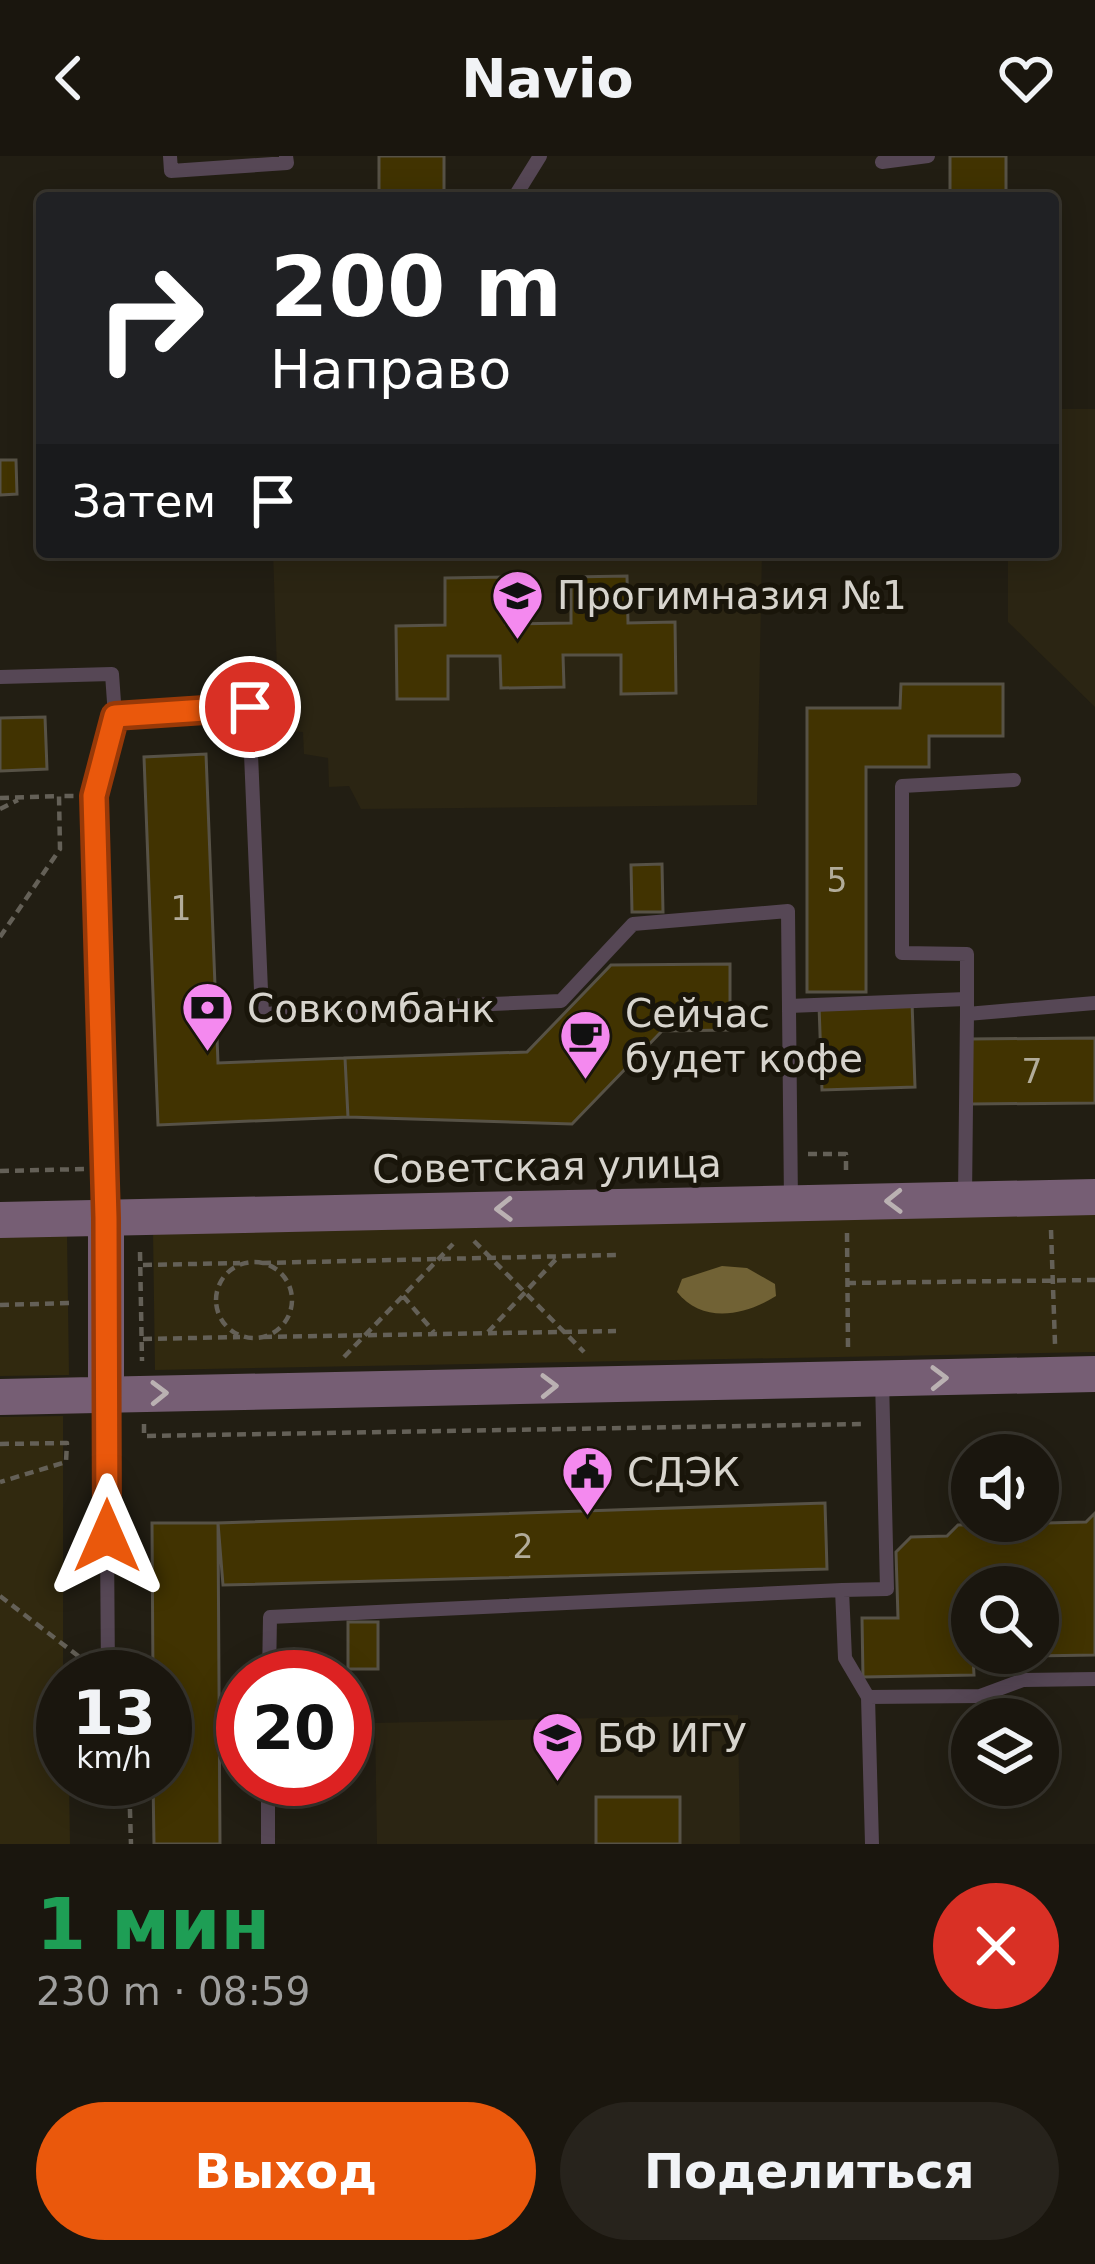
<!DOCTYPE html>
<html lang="ru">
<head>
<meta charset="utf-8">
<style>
	body { margin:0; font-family:"DejaVu Sans",sans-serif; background:#27231c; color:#f1f3f6; height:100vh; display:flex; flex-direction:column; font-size:45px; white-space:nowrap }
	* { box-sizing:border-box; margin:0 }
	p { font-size:39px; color:#9f9f9e }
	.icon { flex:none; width:66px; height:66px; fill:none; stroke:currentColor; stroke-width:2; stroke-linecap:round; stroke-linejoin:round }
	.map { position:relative; height:1688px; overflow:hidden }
	.drawer { display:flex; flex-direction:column; background:#1a160e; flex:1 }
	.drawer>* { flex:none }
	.top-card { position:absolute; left:36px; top:36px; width:1023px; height:366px; border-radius:12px; box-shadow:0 6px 30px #0003,0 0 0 3px #38352e; background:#202124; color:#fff; overflow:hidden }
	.fabs { position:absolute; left:951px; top:1278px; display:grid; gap:24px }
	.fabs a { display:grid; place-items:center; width:108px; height:108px; border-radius:50%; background:#1a160e; box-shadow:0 6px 30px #0003,0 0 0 3px #38352e; font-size:60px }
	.speed { position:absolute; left:36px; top:1494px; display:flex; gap:24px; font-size:60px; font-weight:700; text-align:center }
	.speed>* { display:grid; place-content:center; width:156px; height:156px; border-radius:50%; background:#1a160e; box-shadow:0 6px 30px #0003,0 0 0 3px #38352e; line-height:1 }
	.speed small { font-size:30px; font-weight:400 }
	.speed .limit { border:18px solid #d22; background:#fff; color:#111 }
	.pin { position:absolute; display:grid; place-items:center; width:102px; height:102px; color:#fff; margin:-51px; border:6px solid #fff; border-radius:50%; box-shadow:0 3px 12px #0007 }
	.me { position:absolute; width:132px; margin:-66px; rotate:0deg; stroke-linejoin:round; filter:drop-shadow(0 0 9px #0008) }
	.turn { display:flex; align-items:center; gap:42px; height:252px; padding:0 36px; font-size:54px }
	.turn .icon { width:156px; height:156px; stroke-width:2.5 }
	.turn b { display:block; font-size:84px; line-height:102px }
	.then { display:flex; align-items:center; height:114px; padding:0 36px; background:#0003; gap:24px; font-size:45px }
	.round { display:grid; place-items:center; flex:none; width:126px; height:126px; border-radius:63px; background:#27231c }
	.overview { display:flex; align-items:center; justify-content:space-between; height:204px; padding:0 36px }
	h1 { font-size:72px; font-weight:700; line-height:90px; color:#1e9e55 }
	.cta { display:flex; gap:24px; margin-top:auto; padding:24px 36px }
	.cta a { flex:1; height:138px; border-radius:72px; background:#ea580c; color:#fff; font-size:48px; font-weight:700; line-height:138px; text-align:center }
	.cta a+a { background:#27231c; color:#f1f3f6 }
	header { display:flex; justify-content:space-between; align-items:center; height:156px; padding:0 36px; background:#1a160e; font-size:54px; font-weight:700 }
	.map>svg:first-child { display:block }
	.built { fill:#2b2513 }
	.green { fill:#31290f }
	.water { fill:#716235 }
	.building { fill:#413301; stroke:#575246; stroke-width:3; fill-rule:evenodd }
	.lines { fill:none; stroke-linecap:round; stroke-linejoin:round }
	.path { stroke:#646057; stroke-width:4.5; stroke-dasharray:9 6; stroke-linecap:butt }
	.lane { stroke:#564755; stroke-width:14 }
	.secondary { stroke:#765e74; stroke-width:36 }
	.oneway { stroke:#bab1b2 }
	.route-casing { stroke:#983908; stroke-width:30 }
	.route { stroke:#ea580c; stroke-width:21 }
	.labels { text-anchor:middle; stroke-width:10; stroke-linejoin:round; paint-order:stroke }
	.number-label { font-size:33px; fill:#b2ac9a }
	.poi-label { font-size:39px; fill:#d7d4cd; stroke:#19150a; text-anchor:start }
	.street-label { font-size:39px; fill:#d7d4cd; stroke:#19150a }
</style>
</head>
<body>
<header><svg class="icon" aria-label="back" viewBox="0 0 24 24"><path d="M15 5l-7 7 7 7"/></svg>Navio<svg class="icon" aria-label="heart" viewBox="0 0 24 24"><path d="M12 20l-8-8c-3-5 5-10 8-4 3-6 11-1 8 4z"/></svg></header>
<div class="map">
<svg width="1095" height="1688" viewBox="0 0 1095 1688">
	<rect width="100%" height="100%" fill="#221e13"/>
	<!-- built -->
	<path class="built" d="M1053,253H1095V551L1008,466V396H1053Z
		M273,396H762L757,649L361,653L349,630L329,631L328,602L304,598L303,576L279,574Z
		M738,1559L740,1688H377L375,1567Z"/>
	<!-- green -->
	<path class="green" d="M1095,1057V1196L155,1214L153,1074Z
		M67,1078L69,1219L0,1220V1079Z
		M63,1260V1623H69L70,1688H0V1261Z"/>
	<!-- water -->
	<path class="water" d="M722,1110L747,1112L775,1128L776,1140C745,1160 702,1168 677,1136L682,1123Z"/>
	<!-- building -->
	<path class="building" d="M379,0H444V42H379Z
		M950,0H1006V42H856L950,41Z
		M0,304H16L17,338L0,339Z
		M627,420L628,467L675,466L676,537L621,538V499H563L564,531L501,532L500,500H448V543H397L396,470L445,469V422L505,421L506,468L571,467V421Z
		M901,528H1003V580H929V611H866V836H807V552H900Z
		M45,561L47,613L0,615V562Z
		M206,598L218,907L345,902L348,961L158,969L144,601Z
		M662,708L663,756H632L631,709Z
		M730,808V874L662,875L572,968L348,961L345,902L527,896L611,809Z
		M912,846L915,931L822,934L819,849Z
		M1095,882V947L970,948L969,883Z
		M825,1347L827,1413L223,1429L218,1367Z
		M1095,1357V1499L973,1501L974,1519L863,1521L862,1462H898L896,1396L911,1381L947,1380L958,1369L1086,1366ZM972,1431H1038V1497H972Z
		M152,1367H218L220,1688H154L153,1623H165V1521H153Z
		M348,1466H378V1513H348Z
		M596,1641H680V1688H596Z"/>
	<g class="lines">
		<!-- path -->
		<path class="path" d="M0,642L59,640
			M0,653L18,644
			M0,781L60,693L59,640H74
			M808,998H846V1015
			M0,1015L85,1013
			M1051,1074L1055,1188
			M847,1077L848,1192
			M474,1085L584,1196
			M140,1096L142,1205
			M216 1144a38 38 0 1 1 76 0a38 38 0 1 1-76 0Z
			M262,1107L617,1099
			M143,1109L240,1107
			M847,1127L1095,1124
			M403,1140L434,1176
			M0,1149L72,1147
			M488,1176L558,1101
			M263,1181L616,1175
			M143,1183L240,1181
			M344,1201L453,1088
			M144,1268V1280L865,1268
			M0,1288L67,1287L66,1306L0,1326
			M0,1440L86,1506
			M129,1623L131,1688"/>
		<!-- lane -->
		<path class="lane" d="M170,0L171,15L287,7L286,0
			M882,6L928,0
			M514,42L540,0
			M0,521L112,518L115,560
			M789,850L966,843
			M967,858V798L902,797V630L1014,624
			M965,1042L967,858L1095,847
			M106,1059L94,640L115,560L249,551L262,858L561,845L633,768L788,755L791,1047
			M106,1243L108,1521
			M269,1521L270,1461L842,1434
			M868,1541L980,1540L1023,1524L1095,1523
			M268,1688V1623
			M872,1688L868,1541L845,1502L842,1434L887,1433L882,1223"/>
		<!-- secondary -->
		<path class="secondary" d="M0,1064L1095,1041
			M106,1238V1062
			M0,1241L1095,1218"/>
	</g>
	<!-- one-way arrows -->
	<defs><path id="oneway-chevron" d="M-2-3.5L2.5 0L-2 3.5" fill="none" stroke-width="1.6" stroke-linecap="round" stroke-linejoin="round" transform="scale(3)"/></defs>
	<g class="oneway">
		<use href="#oneway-chevron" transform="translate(894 1045) rotate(179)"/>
		<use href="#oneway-chevron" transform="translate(504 1053) rotate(179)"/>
		<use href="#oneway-chevron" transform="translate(939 1222) rotate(-1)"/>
		<use href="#oneway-chevron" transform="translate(549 1230) rotate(-1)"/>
		<use href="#oneway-chevron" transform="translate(159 1237) rotate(-1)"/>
	</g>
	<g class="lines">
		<defs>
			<path id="route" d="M107,1380L106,1062L94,640L115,560L250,551"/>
		</defs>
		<!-- route casing -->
		<use href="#route" class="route-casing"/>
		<!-- route -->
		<use href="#route" class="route"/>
	</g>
	<!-- icons -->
	<defs>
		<symbol id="school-pin" viewBox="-11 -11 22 30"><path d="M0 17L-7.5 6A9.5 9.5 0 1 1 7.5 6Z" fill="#f489ef" stroke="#19150a"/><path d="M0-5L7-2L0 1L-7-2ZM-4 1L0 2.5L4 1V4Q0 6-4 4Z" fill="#111"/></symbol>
		<symbol id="bank-pin" viewBox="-11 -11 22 30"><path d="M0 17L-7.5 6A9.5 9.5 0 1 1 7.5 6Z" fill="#f489ef" stroke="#19150a"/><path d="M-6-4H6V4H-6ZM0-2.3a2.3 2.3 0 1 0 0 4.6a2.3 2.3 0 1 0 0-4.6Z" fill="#111"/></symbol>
		<symbol id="cafe-pin" viewBox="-11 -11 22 30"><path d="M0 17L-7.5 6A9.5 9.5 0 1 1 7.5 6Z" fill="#f489ef" stroke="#19150a"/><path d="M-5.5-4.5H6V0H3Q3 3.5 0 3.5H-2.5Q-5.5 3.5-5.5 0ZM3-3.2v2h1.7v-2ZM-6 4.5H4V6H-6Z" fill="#111"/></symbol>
		<symbol id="civic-pin" viewBox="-11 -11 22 30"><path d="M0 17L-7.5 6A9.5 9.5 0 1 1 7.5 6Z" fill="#f489ef" stroke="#19150a"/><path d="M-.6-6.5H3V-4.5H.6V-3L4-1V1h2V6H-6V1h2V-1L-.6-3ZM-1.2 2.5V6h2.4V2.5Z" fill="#111"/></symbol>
		<symbol id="university-pin" viewBox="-11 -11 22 30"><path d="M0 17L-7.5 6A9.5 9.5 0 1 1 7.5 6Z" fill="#f489ef" stroke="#19150a"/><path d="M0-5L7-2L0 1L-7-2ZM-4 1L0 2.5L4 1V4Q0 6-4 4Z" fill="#111"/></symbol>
	</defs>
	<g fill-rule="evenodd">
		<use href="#school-pin" x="488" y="410" width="59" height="81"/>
		<use href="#bank-pin" x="178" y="822" width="59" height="81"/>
		<use href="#cafe-pin" x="556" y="850" width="59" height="81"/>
		<use href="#civic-pin" x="558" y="1286" width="59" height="81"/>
		<use href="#university-pin" x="528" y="1552" width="59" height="81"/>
	</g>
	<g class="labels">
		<!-- number labels -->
		<g class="number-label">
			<text x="837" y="736">5</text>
			<text x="181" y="764">1</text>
			<text x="1032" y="927">7</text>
			<text x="523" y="1402">2</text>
		</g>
		<!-- poi labels -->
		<g class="poi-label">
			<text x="557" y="453">Прогимназия №1</text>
			<text x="247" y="866">Совкомбанк</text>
			<text x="625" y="871">Сейчас<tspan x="625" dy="45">будет кофе</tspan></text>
			<text x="627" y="1330">СДЭК</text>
			<text x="597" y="1596">БФ ИГУ</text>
		</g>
		<!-- street labels -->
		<g class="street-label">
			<text transform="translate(547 1010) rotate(-1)" y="14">Советская улица</text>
		</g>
	</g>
</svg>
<div class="fabs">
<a><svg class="icon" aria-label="sound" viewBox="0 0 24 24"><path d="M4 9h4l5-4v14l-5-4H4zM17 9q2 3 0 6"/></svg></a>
<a><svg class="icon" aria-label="search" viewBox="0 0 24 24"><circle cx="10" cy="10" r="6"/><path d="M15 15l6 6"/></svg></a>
<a><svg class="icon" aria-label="layers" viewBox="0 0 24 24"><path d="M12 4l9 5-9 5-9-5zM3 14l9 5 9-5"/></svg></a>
</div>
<div class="speed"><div>13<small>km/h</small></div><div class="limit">20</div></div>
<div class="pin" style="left:250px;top:551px;background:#d93025"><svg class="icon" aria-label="arrive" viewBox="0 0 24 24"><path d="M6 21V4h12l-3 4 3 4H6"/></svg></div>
<svg class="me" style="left:107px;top:1380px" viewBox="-20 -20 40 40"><path d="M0-17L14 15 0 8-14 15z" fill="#ea580c" stroke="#fff" stroke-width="4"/></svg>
<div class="top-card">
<div class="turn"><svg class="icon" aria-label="right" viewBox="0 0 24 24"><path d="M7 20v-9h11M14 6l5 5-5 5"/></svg><div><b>200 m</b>Направо</div></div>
<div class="then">Затем<svg class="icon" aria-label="arrive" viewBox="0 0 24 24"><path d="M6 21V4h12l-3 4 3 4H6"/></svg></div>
</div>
</div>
<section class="drawer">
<div class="overview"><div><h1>1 мин</h1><p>230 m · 08:59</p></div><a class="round" style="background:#d93025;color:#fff"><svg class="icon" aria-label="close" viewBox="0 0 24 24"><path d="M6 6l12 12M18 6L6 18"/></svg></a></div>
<div class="cta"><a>Выход</a><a>Поделиться</a></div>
</section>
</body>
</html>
